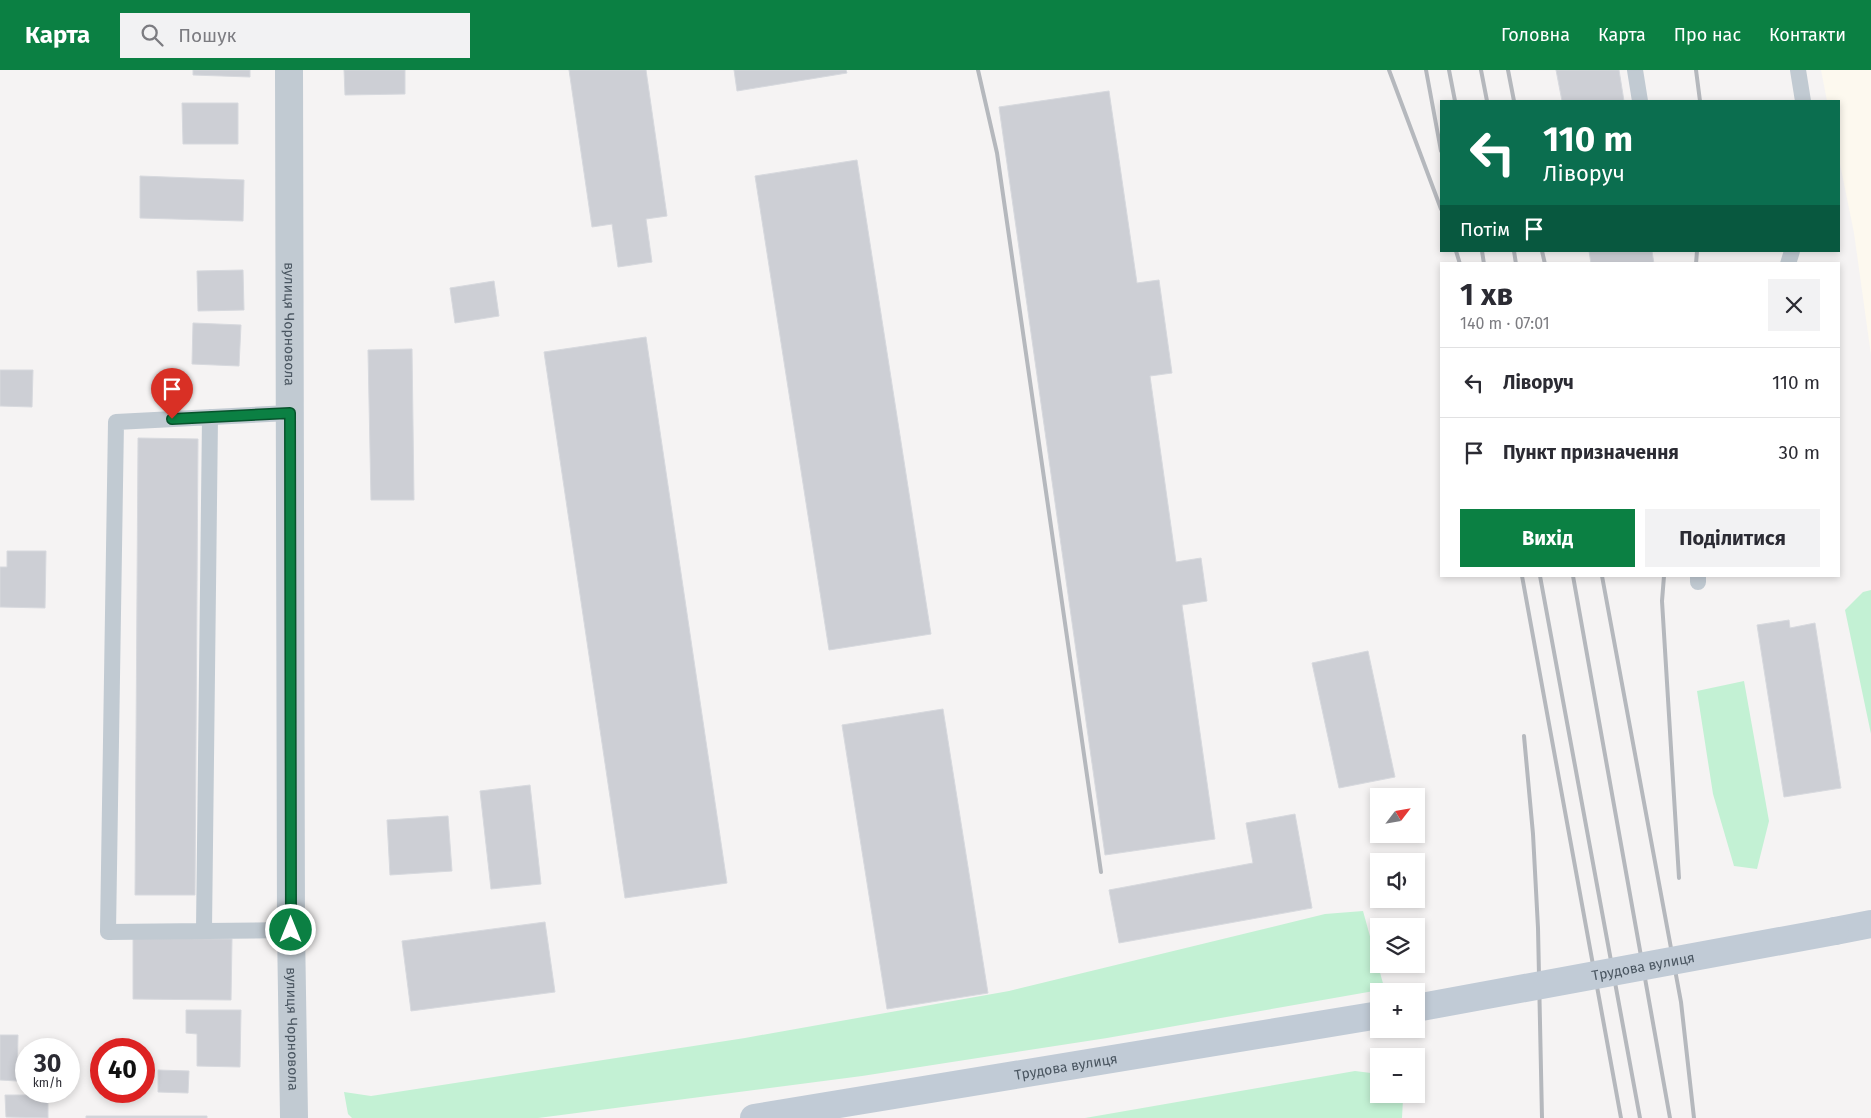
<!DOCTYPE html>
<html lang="uk">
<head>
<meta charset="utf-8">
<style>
	body { margin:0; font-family:"Fira Sans",sans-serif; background:#f2f2f3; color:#2b2b33; height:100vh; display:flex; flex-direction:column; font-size:19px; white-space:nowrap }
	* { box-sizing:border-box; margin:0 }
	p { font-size:16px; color:#7c7c81 }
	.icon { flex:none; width:28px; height:28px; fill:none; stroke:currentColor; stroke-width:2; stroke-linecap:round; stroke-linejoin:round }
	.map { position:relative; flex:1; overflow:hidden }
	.side { position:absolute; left:1440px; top:192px; width:400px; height:315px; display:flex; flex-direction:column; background:#fff; border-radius:0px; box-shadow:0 2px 8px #0003 }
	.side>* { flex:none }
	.banner { position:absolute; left:1440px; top:30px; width:400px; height:152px; border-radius:0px; box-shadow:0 2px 8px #0003; background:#0b6e4f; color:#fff; overflow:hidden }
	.needle { width:32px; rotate:59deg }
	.fabs { position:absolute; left:1370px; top:718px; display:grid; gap:10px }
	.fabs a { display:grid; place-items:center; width:55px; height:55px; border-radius:0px; background:#fff; box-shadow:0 2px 8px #0003; font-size:25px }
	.speed { position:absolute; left:15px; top:968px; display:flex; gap:10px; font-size:25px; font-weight:700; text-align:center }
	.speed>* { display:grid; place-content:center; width:65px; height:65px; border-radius:50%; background:#fff; box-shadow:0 2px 8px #0003; line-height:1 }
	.speed small { font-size:12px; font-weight:400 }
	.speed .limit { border:8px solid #d22; background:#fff; color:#111 }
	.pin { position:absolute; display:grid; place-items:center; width:42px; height:42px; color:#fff; margin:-51px -21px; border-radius:50% 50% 50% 0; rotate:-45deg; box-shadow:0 0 5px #0007 }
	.pin .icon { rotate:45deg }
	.me { position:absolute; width:55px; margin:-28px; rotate:0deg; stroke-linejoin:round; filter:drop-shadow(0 0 4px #0008) }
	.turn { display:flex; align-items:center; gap:18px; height:105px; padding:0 20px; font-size:22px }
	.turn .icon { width:65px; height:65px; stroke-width:2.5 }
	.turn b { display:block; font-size:35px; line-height:42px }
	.then { display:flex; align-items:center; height:48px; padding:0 20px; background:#0003; gap:10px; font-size:19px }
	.round { display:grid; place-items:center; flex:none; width:52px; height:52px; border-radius:0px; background:#f2f2f3 }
	.summary { display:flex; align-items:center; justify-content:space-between; height:85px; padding:0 20px }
	h1 { font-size:30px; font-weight:700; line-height:38px }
	.action { display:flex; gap:10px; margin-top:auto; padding:10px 20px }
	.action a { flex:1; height:58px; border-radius:0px; background:#0b8043; color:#fff; font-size:20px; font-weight:700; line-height:58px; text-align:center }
	.action a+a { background:#f2f2f3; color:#2b2b33 }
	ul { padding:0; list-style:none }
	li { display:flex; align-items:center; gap:15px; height:70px; padding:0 20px; border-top:1px solid #e1e1e2 }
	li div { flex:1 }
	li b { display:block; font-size:19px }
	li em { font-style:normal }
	header { display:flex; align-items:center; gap:30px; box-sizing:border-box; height:70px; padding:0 25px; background:#0b8043; color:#fff }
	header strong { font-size:24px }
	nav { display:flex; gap:28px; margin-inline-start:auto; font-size:18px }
	.search { width:350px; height:45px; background:#f2f2f3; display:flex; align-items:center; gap:12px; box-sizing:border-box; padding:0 18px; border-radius:0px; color:#7c7c81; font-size:19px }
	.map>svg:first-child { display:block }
	.commercial { fill:#fdf9ef }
	.green { fill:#c3f1d4 }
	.building { fill:#cdcfd5; stroke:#d7d9de }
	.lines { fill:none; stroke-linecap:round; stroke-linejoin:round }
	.service { stroke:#c1cad2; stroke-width:16 }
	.tertiary { stroke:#c1cad2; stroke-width:28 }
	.secondary { stroke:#c1cbd6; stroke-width:28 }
	.rail { stroke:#b5b8bd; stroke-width:4 }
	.secondary-bridge { stroke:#c1cbd6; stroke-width:28 }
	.route-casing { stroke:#07532c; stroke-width:12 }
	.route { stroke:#0b8043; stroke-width:9 }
	.labels { text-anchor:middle; stroke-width:4; stroke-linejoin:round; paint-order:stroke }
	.street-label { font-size:14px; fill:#4a5661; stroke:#fff }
</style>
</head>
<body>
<header>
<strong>Карта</strong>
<div class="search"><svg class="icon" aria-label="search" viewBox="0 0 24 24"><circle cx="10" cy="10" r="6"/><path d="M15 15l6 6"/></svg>Пошук</div>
<nav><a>Головна</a><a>Карта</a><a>Про нас</a><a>Контакти</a></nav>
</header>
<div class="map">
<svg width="1871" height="1048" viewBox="0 0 1871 1048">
	<rect width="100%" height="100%" fill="#f5f3f3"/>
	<!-- commercial -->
	<path class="commercial" d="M1821,0H1871V285L1854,163L1839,89V31H1827Z"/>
	<!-- green -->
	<path class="green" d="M1871,520V664L1845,540L1863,522Z
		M1744,611L1769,751L1757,799L1734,796L1713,724L1697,621Z
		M1363,841L1384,917L1374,921L1107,968L862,1006L538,1048H352L348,1044L344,1022L371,1026L745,968L1009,921L1325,844Z
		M1355,1001L1379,1004V1024H1399L1403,1029L1402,1048H1085Z"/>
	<!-- building -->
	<path class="building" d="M193,0H250V7L193,5Z
		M344,0H405V24L345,25Z
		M569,0H646L667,146L646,149L652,192L618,197L612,154L592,157Z
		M734,0H846L847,3L737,21Z
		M1556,0H1619L1624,31H1562Z
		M1109,21L1137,213L1159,210L1172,303L1150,306L1176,492L1201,488L1207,531L1182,535L1215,769L1105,785L999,37Z
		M182,33H238V74H183Z
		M857,90L931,564L829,580L755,106Z
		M140,106L244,110L243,151L140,148Z
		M1589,181H1652L1654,194H1591Z
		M243,200L244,240L198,241L197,201Z
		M494,211L499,246L455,253L450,218Z
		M193,253L241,255L239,296L192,294Z
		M646,267L727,813L625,828L544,282Z
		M412,279L414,430H371L368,280Z
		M0,300H33L32,337L0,336Z
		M138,368L198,369L195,825H135Z
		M7,481H46L45,538L0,537V497H7Z
		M1789,550L1790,558L1815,553L1841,718L1784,727L1757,555Z
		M1368,581L1395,707L1339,718L1312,593Z
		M943,639L988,923L887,939L842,655Z
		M530,715L541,814L491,819L480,721Z
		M1295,744L1312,838L1119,873L1109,820L1253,793L1246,753Z
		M448,746L452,801L390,805L387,750Z
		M545,852L555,922L411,941L402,871Z
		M133,868L232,869L231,930L133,929Z
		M186,940H241L240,997L197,996V964L186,963Z
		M0,965H18L17,1011L0,1010Z
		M158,1000L189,1001L188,1023L158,1022Z
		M5,1025H48V1048L6,1047Z
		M86,1046H207V1048H86Z"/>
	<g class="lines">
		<!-- service -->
		<path class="service" d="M1635,0L1640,31
			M1798,0L1803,31
			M1788,194L1792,181
			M289,343L116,352L108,862L291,860
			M1698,512V506
			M204,860L210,347"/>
		<!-- tertiary -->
		<path class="tertiary" id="s1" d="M289,0L291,860L294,1048"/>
		<!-- secondary -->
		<g class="secondary">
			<path d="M1835,861L1871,854"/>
			<path id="s2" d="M754,1048L1379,945"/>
		</g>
		<!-- rail -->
		<path class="rail" d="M978,0L997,83L1101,802
			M1389,0L1441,139
			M1426,0L1441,81
			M1449,0L1455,31
			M1481,0L1487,31
			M1508,0L1514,31
			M1696,0L1700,31
			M1456,181L1460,194
			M1482,181L1484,194
			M1514,181L1516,194
			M1542,181L1545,194
			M1696,194L1697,181
			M1522,506L1621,1048
			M1540,506L1640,1048
			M1573,506L1670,1048
			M1602,506L1681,932L1694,1048
			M1664,506L1662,531L1679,808
			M1524,666L1533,764L1538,858L1542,1048"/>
		<!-- secondary-bridge -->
		<path class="secondary-bridge" id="s3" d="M1416,938L1835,861"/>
	</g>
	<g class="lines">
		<defs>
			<path id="route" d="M172,349L290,343L291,860"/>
		</defs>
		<!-- route casing -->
		<use href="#route" class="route-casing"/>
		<!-- route -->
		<use href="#route" class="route"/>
	</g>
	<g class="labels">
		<!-- street labels -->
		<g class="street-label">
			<text dy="5" stroke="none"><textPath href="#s1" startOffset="254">вулиця Чорновола</textPath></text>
			<text dy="5" stroke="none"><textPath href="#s3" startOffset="231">Трудова вулиця</textPath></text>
			<text dy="5" stroke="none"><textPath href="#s1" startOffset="959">вулиця Чорновола</textPath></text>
			<text dy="5" stroke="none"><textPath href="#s2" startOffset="316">Трудова вулиця</textPath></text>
		</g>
	</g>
</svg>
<div class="fabs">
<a><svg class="needle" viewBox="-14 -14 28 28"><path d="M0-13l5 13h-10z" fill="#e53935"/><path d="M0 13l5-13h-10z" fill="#7c7c81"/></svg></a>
<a><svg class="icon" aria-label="sound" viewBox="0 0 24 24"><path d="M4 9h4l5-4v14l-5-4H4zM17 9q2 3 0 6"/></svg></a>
<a><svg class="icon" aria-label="layers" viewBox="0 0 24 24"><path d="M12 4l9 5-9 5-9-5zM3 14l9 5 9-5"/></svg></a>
<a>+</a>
<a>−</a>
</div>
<div class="speed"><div>30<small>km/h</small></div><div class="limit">40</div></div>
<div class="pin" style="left:172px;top:349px;background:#d93025"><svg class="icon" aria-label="arrive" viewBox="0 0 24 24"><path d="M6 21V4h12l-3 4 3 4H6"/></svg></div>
<svg class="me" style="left:291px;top:860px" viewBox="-20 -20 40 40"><circle r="17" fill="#0b8043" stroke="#fff" stroke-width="3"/><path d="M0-11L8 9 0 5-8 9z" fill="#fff"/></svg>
<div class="banner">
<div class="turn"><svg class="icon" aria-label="left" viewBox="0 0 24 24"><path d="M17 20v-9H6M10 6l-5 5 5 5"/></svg><div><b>110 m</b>Ліворуч</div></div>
<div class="then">Потім<svg class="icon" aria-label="arrive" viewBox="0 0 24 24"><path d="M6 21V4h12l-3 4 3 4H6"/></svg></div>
</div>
<section class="side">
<div class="summary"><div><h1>1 хв</h1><p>140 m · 07:01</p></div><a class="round"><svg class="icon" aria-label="close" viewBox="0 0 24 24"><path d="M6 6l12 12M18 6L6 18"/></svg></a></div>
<ul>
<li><svg class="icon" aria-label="left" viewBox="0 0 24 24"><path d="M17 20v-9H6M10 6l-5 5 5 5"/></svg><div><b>Ліворуч</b></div><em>110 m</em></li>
<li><svg class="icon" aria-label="arrive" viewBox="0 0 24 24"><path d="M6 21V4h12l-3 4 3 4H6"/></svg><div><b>Пункт призначення</b></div><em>30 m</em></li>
</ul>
<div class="action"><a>Вихід</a><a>Поділитися</a></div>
</section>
</div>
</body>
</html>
